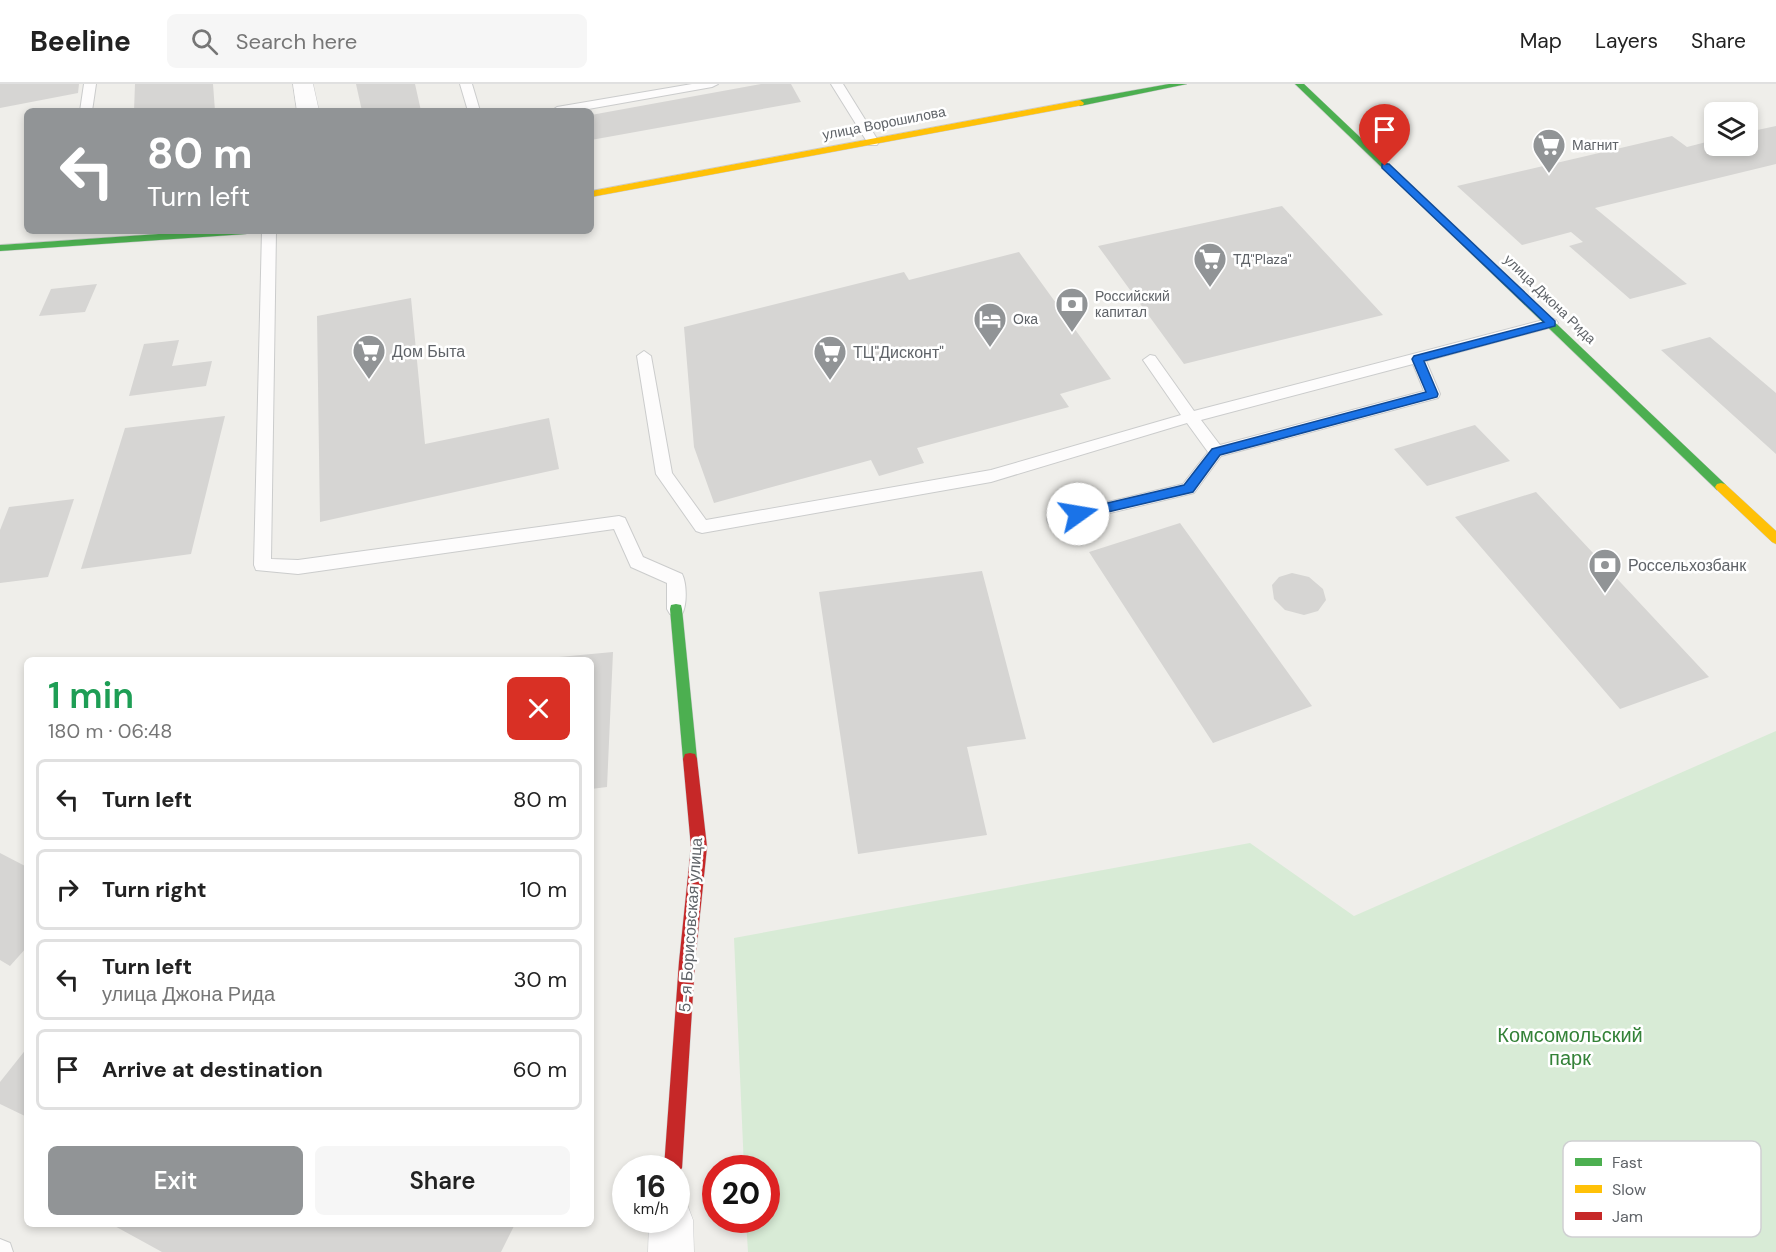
<!DOCTYPE html>
<html lang="en">
<head>
<meta charset="utf-8">
<style>
	body { margin:0; font-family:"DM Sans",sans-serif; background:#f6f6f6; color:#222; height:100vh; display:flex; flex-direction:column; font-size:22px; white-space:nowrap }
	* { box-sizing:border-box; margin:0 }
	p { font-size:20px; color:#767676 }
	.icon { flex:none; width:33px; height:33px; fill:none; stroke:currentColor; stroke-width:2; stroke-linecap:round; stroke-linejoin:round }
	.map { position:relative; flex:1; overflow:hidden }
	.details { position:absolute; left:24px; top:573px; width:570px; height:570px; display:flex; flex-direction:column; background:#fff; border-radius:9px; box-shadow:0 3px 9px #0003 }
	.details>* { flex:none }
	.guide { position:absolute; left:24px; top:24px; width:570px; height:126px; border-radius:9px; box-shadow:0 3px 9px #0003; background:#919496; color:#fff; overflow:hidden }
	.fabs { position:absolute; left:1704px; top:18px; display:grid; gap:12px }
	.fabs a { display:grid; place-items:center; width:54px; height:54px; border-radius:9px; background:#fff; box-shadow:0 3px 9px #0003; font-size:30px }
	.speed { position:absolute; left:612px; top:1071px; display:flex; gap:12px; font-size:30px; font-weight:700; text-align:center }
	.speed>* { display:grid; place-content:center; width:78px; height:78px; border-radius:50%; background:#fff; box-shadow:0 3px 9px #0003; line-height:1 }
	.speed small { font-size:15px; font-weight:400 }
	.speed .limit { border:9px solid #d22; background:#fff; color:#111 }
	.pin { position:absolute; display:grid; place-items:center; width:51px; height:51px; color:#fff; margin:-62px -26px; border-radius:50% 50% 50% 0; rotate:-45deg; box-shadow:0 0 6px #0007 }
	.pin .icon { rotate:45deg }
	.me { position:absolute; width:66px; margin:-33px; rotate:77deg; stroke-linejoin:round; filter:drop-shadow(0 0 4px #0008) }
	.turn { display:flex; align-items:center; gap:21px; height:126px; padding:0 24px; font-size:27px }
	.turn .icon { width:78px; height:78px; stroke-width:2.5 }
	.turn b { display:block; font-size:42px; line-height:51px }
	.round { display:grid; place-items:center; flex:none; width:63px; height:63px; border-radius:9px; background:#f6f6f6 }
	.headline { display:flex; align-items:center; justify-content:space-between; height:102px; padding:0 24px }
	h1 { font-size:36px; font-weight:600; line-height:45px; color:#1e9e55 }
	.cta { display:flex; gap:12px; margin-top:auto; padding:12px 24px }
	.cta a { flex:1; height:69px; border-radius:9px; background:#919496; color:#fff; font-size:24px; font-weight:600; line-height:69px; text-align:center }
	.cta a+a { background:#f6f6f6; color:#222 }
	ul { padding:0; list-style:none }
	li { display:flex; align-items:center; gap:18px; height:81px; margin:0 12px 9px; padding:0 12px; border:3px solid #e0e0e0; border-radius:9px }
	li div { flex:1 }
	li b { display:block; font-size:22px }
	li em { font-style:normal }
	header { display:flex; align-items:center; gap:36px; box-sizing:border-box; height:84px; padding:0 30px; background:#fff; border-bottom:2px solid #e0e0e0 }
	header strong { font-size:28px }
	nav { display:flex; gap:33px; margin-inline-start:auto; font-size:21px }
	.search { width:420px; height:54px; background:#f6f6f6; display:flex; align-items:center; gap:15px; box-sizing:border-box; padding:0 21px; border-radius:9px; color:#767676; font-size:22px }
	.map>svg:first-child { display:block }
	.green { fill:#d8ebd6 }
	.building { fill:#d6d5d3 }
	.lines { fill:none; stroke-linecap:round; stroke-linejoin:round }
	.lane-casing { stroke:#cbcccc; stroke-width:2 }
	.street-casing { stroke:#cbcccc; stroke-width:1 }
	.fast-casing { stroke:#cacacb; stroke-width:1 }
	.slow-casing { stroke:#cacacb; stroke-width:1 }
	.jam-casing { stroke:#cacacb; stroke-width:1 }
	.lane { fill:#fdfcfc; fill-rule:evenodd }
	.street { fill:#fdfcfc; fill-rule:evenodd }
	.fast { fill:#4caf50; fill-rule:evenodd }
	.slow { fill:#ffc107; fill-rule:evenodd }
	.jam { fill:#c62828; fill-rule:evenodd }
	.route { fill:#1a73e8; stroke:#114b97; stroke-width:1.5 }
	.labels { text-anchor:middle; stroke-width:5; stroke-linejoin:round; paint-order:stroke }
	.far-street-label { font-size:14px; fill:#5f6368; stroke:#fff }
	.far-poi-label { font-size:14px; fill:#5f6368; stroke:#fff; text-anchor:start }
	.poi-label { font-size:16px; fill:#5f6368; stroke:#fff; text-anchor:start }
	.street-label { font-size:16px; fill:#5f6368; stroke:#fff }
	.near-park-label { font-size:20px; fill:#348238; stroke:#fff }
	.key { fill:#fff; stroke:#cfd0d2; stroke-width:1.5 }
	.key-label { font-size:16px; fill:#5f6368 }
</style>
</head>
<body>
<header>
<strong>Beeline</strong>
<div class="search"><svg class="icon" aria-label="search" viewBox="0 0 24 24"><circle cx="10" cy="10" r="6"/><path d="M15 15l6 6"/></svg>Search here</div>
<nav><a>Map</a><a>Layers</a><a>Share</a></nav>
</header>
<div class="map">
<svg width="1776" height="1168" viewBox="0 0 1776 1168">
	<rect width="100%" height="100%" fill="#efeeea"/>
	<!-- green -->
	<path class="green" d="M1776,647V1168H748L746,1136H766V1084H744L734,854L1250,759L1354,832Z"/>
	<!-- building -->
	<path class="building" d="M0,0H79L78,9L0,24Z
		M135,0H213L215,27H134Z
		M356,0H415L421,27H362Z
		M761,0H791L801,18L591,56V31Z
		M1776,42V80L1595,124L1687,200L1630,215L1569,162L1583,158L1571,148L1522,161L1457,102L1672,52L1687,63L1714,56V62H1748V48Z
		M1282,122L1383,231L1184,280L1098,162Z
		M1019,168L1111,295L1060,310L1069,323L917,364L924,379L879,392L871,376L714,419L694,363L684,243L904,188L909,196Z
		M97,200L85,228L39,232L51,205Z
		M411,214L425,360L549,334L559,385L320,438L317,232Z
		M1710,253L1776,309V370L1661,266Z
		M179,256L172,282L212,277L206,302L129,312L144,260Z
		M225,332L191,470L81,485L125,344Z
		M1475,341L1510,377L1427,402L1394,365Z
		M1536,408L1709,593L1620,625L1455,433Z
		M74,415L48,493L0,499V446L9,423Z
		M1180,439L1312,622L1213,659L1089,468Z
		M982,487L1026,655L967,663L987,751L858,770L819,508Z
		M1292,489L1309,493L1323,505L1326,516L1318,527L1304,531L1285,526L1274,515L1272,501L1279,493Z
		M613,568L607,703L591,705V576L548,574Z
		M0,769L27,783V863L10,882L0,876Z
		M27,964V1033L0,1020V998Z
		M111,1140H515L501,1168H162Z"/>
	<g class="lines">
		<defs>
			<path id="lane" d="M84,0H96L92,27H80Z
				M460,0H472L480,27H468Z
				M692,0H718L712,3L577,27H551L557,23Z
				M831,0H843L879,58L877,61H869Z
				M262,147H276L271,475L298,476L619,432L625,434L643,473L682,490C687,500 687,521 682,530L676,532L670,530L667,525V499L631,483L614,445L298,490L256,486L254,481Z
				M1551,234L1556,236L1558,239L1556,242L1426,277L1440,310L1438,314L1221,372L1194,409L1055,442L1049,440L1047,436L1049,432L1183,400L1208,368L1187,339L991,398L702,449L696,447L656,390L637,272L644,267L651,272L672,389L706,436L991,386L1181,331L1143,276L1150,271L1155,272L1194,327ZM1413,280L1424,307L1220,361L1201,336Z
				M0,1155L10,1159L13,1168H0Z"/>
			<path id="street" d="M293,0H313L319,27H297Z
				M676,1116L687,1120L693,1136L694,1168H648L649,1136H676Z"/>
			<path id="fast" d="M1169,0H1187L1080,22L1076,19L1080,16Z
				M1295,0H1304L1725,400L1727,403L1725,406H1717Z
				M202,147H251L246,150L0,167V161Z
				M676,520L681,521L682,525L697,675L695,680L690,681L685,680L683,675L670,525L671,521Z"/>
			<path id="slow" d="M1080,16L1084,19L1083,21L591,113V107Z
				M1721,399L1725,400L1776,447V460L1772,458L1717,406L1715,403L1717,400Z"/>
			<path id="jam" d="M690,669L695,670L697,675L707,763L695,878L682,1084L676,1091V1084H664L679,878L691,763L683,675L685,670Z"/>
		</defs>
		<!-- lane casing -->
		<use href="#lane" class="lane-casing"/>
		<!-- street casing -->
		<use href="#street" class="street-casing"/>
		<!-- fast casing -->
		<use href="#fast" class="fast-casing"/>
		<!-- slow casing -->
		<use href="#slow" class="slow-casing"/>
		<!-- jam casing -->
		<use href="#jam" class="jam-casing"/>
		<!-- lane -->
		<use href="#lane" class="lane"/>
		<!-- street -->
		<use href="#street" class="street"/>
		<!-- fast -->
		<use href="#fast" class="fast"/>
		<!-- slow -->
		<use href="#slow" class="slow"/>
		<!-- jam -->
		<use href="#jam" class="jam"/>
	</g>
	<!-- route -->
	<path class="route" d="M1382,80H1389L1555,237V242L1424,277L1438,310L1437,313L1220,371L1193,408L1078,435L1073,434L1071,430L1078,426L1184,401L1212,365L1426,308L1412,275L1414,272L1544,238L1382,84Z"/>
	<!-- icons -->
	<defs>
		<symbol id="supermarket-pin" viewBox="-11 -11 22 30"><path d="M0 17L-7.5 6A9.5 9.5 0 1 1 7.5 6Z" fill="#919496" stroke="#fff"/><path d="M-6-5.5h2.5l.6 2H6L4.5 2H-2.5L-4.4-4H-6ZM-1.5 3.2a1.3 1.3 0 1 0 .1 0ZM3 3.2a1.3 1.3 0 1 0 .1 0Z" fill="#fff"/></symbol>
		<symbol id="bank-pin" viewBox="-11 -11 22 30"><path d="M0 17L-7.5 6A9.5 9.5 0 1 1 7.5 6Z" fill="#919496" stroke="#fff"/><path d="M-6-4H6V4H-6ZM0-2.3a2.3 2.3 0 1 0 0 4.6a2.3 2.3 0 1 0 0-4.6Z" fill="#fff"/></symbol>
		<symbol id="hotel-pin" viewBox="-11 -11 22 30"><path d="M0 17L-7.5 6A9.5 9.5 0 1 1 7.5 6Z" fill="#919496" stroke="#fff"/><path d="M-6-4.5h1.5V1H6V5H4.5V3h-9V5H-6ZM-4 0a1.8 1.8 0 1 1 3.6 0ZM.5 0V-2.5h3Q6-2.5 6 0Z" fill="#fff"/></symbol>
	</defs>
	<g fill-rule="evenodd">
		<use href="#supermarket-pin" x="1530" y="42" width="38" height="52"/>
		<use href="#supermarket-pin" x="1191" y="156" width="38" height="52"/>
		<use href="#bank-pin" x="1053" y="201" width="38" height="52"/>
		<use href="#hotel-pin" x="971" y="216" width="38" height="52"/>
		<use href="#supermarket-pin" x="350" y="248" width="38" height="52"/>
		<use href="#supermarket-pin" x="811" y="249" width="38" height="52"/>
		<use href="#bank-pin" x="1586" y="462" width="38" height="52"/>
	</g>
	<g class="labels">
		<!-- far-street labels -->
		<g class="far-street-label">
			<text transform="translate(884 39) rotate(-11)" y="5">улица Ворошилова</text>
			<text transform="translate(1550 215) rotate(44)" y="5">улица Джона Рида</text>
		</g>
		<!-- far-poi labels -->
		<g class="far-poi-label">
			<text x="1572" y="66">Магнит</text>
			<text x="1233" y="180">ТД"Plaza"</text>
			<text x="1095" y="217">Российский<tspan x="1095" dy="16">капитал</tspan></text>
			<text x="1013" y="240">Ока</text>
		</g>
		<!-- poi labels -->
		<g class="poi-label">
			<text x="392" y="273">Дом Быта</text>
			<text x="853" y="274">ТЦ"Дисконт"</text>
			<text x="1628" y="487">Россельхозбанк</text>
		</g>
		<!-- street labels -->
		<g class="street-label">
			<text transform="translate(690 841) rotate(-86)" y="6">5-я Борисовская улица</text>
		</g>
		<!-- near-park labels -->
		<g class="near-park-label">
			<text x="1570" y="958">Комсомольский<tspan x="1570" dy="23">парк</tspan></text>
		</g>
	</g>
	<!-- legend -->
	<rect x="1563" y="1057" width="198" height="96" rx="9" class="key"/>
	<rect x="1575" y="1074" width="27" height="8" fill="#4caf50"/>
	<rect x="1575" y="1101" width="27" height="8" fill="#ffc107"/>
	<rect x="1575" y="1128" width="27" height="8" fill="#c62828"/>
	<g class="key-label">
		<text x="1612" y="1084">Fast</text>
		<text x="1612" y="1111">Slow</text>
		<text x="1612" y="1138">Jam</text>
	</g>
</svg>
<div class="fabs">
<a><svg class="icon" aria-label="layers" viewBox="0 0 24 24"><path d="M12 4l9 5-9 5-9-5zM3 14l9 5 9-5"/></svg></a>
</div>
<div class="speed"><div>16<small>km/h</small></div><div class="limit">20</div></div>
<div class="pin" style="left:1385px;top:82px;background:#d93025"><svg class="icon" aria-label="arrive" viewBox="0 0 24 24"><path d="M6 21V4h12l-3 4 3 4H6"/></svg></div>
<svg class="me" style="left:1078px;top:430px" viewBox="-20 -20 40 40"><circle r="19" fill="#fff"/><path d="M0-13L10 11 0 6-10 11z" fill="#1a73e8"/></svg>
<div class="guide">
<div class="turn"><svg class="icon" aria-label="left" viewBox="0 0 24 24"><path d="M17 20v-9H6M10 6l-5 5 5 5"/></svg><div><b>80 m</b>Turn left</div></div>
</div>
<section class="details">
<div class="headline"><div><h1>1 min</h1><p>180 m · 06:48</p></div><a class="round" style="background:#d93025;color:#fff"><svg class="icon" aria-label="close" viewBox="0 0 24 24"><path d="M6 6l12 12M18 6L6 18"/></svg></a></div>
<ul>
<li><svg class="icon" aria-label="left" viewBox="0 0 24 24"><path d="M17 20v-9H6M10 6l-5 5 5 5"/></svg><div><b>Turn left</b></div><em>80 m</em></li>
<li><svg class="icon" aria-label="right" viewBox="0 0 24 24"><path d="M7 20v-9h11M14 6l5 5-5 5"/></svg><div><b>Turn right</b></div><em>10 m</em></li>
<li><svg class="icon" aria-label="left" viewBox="0 0 24 24"><path d="M17 20v-9H6M10 6l-5 5 5 5"/></svg><div><b>Turn left</b><p>улица Джона Рида</p></div><em>30 m</em></li>
<li><svg class="icon" aria-label="arrive" viewBox="0 0 24 24"><path d="M6 21V4h12l-3 4 3 4H6"/></svg><div><b>Arrive at destination</b></div><em>60 m</em></li>
</ul>
<div class="cta"><a>Exit</a><a>Share</a></div>
</section>
</div>
</body>
</html>
